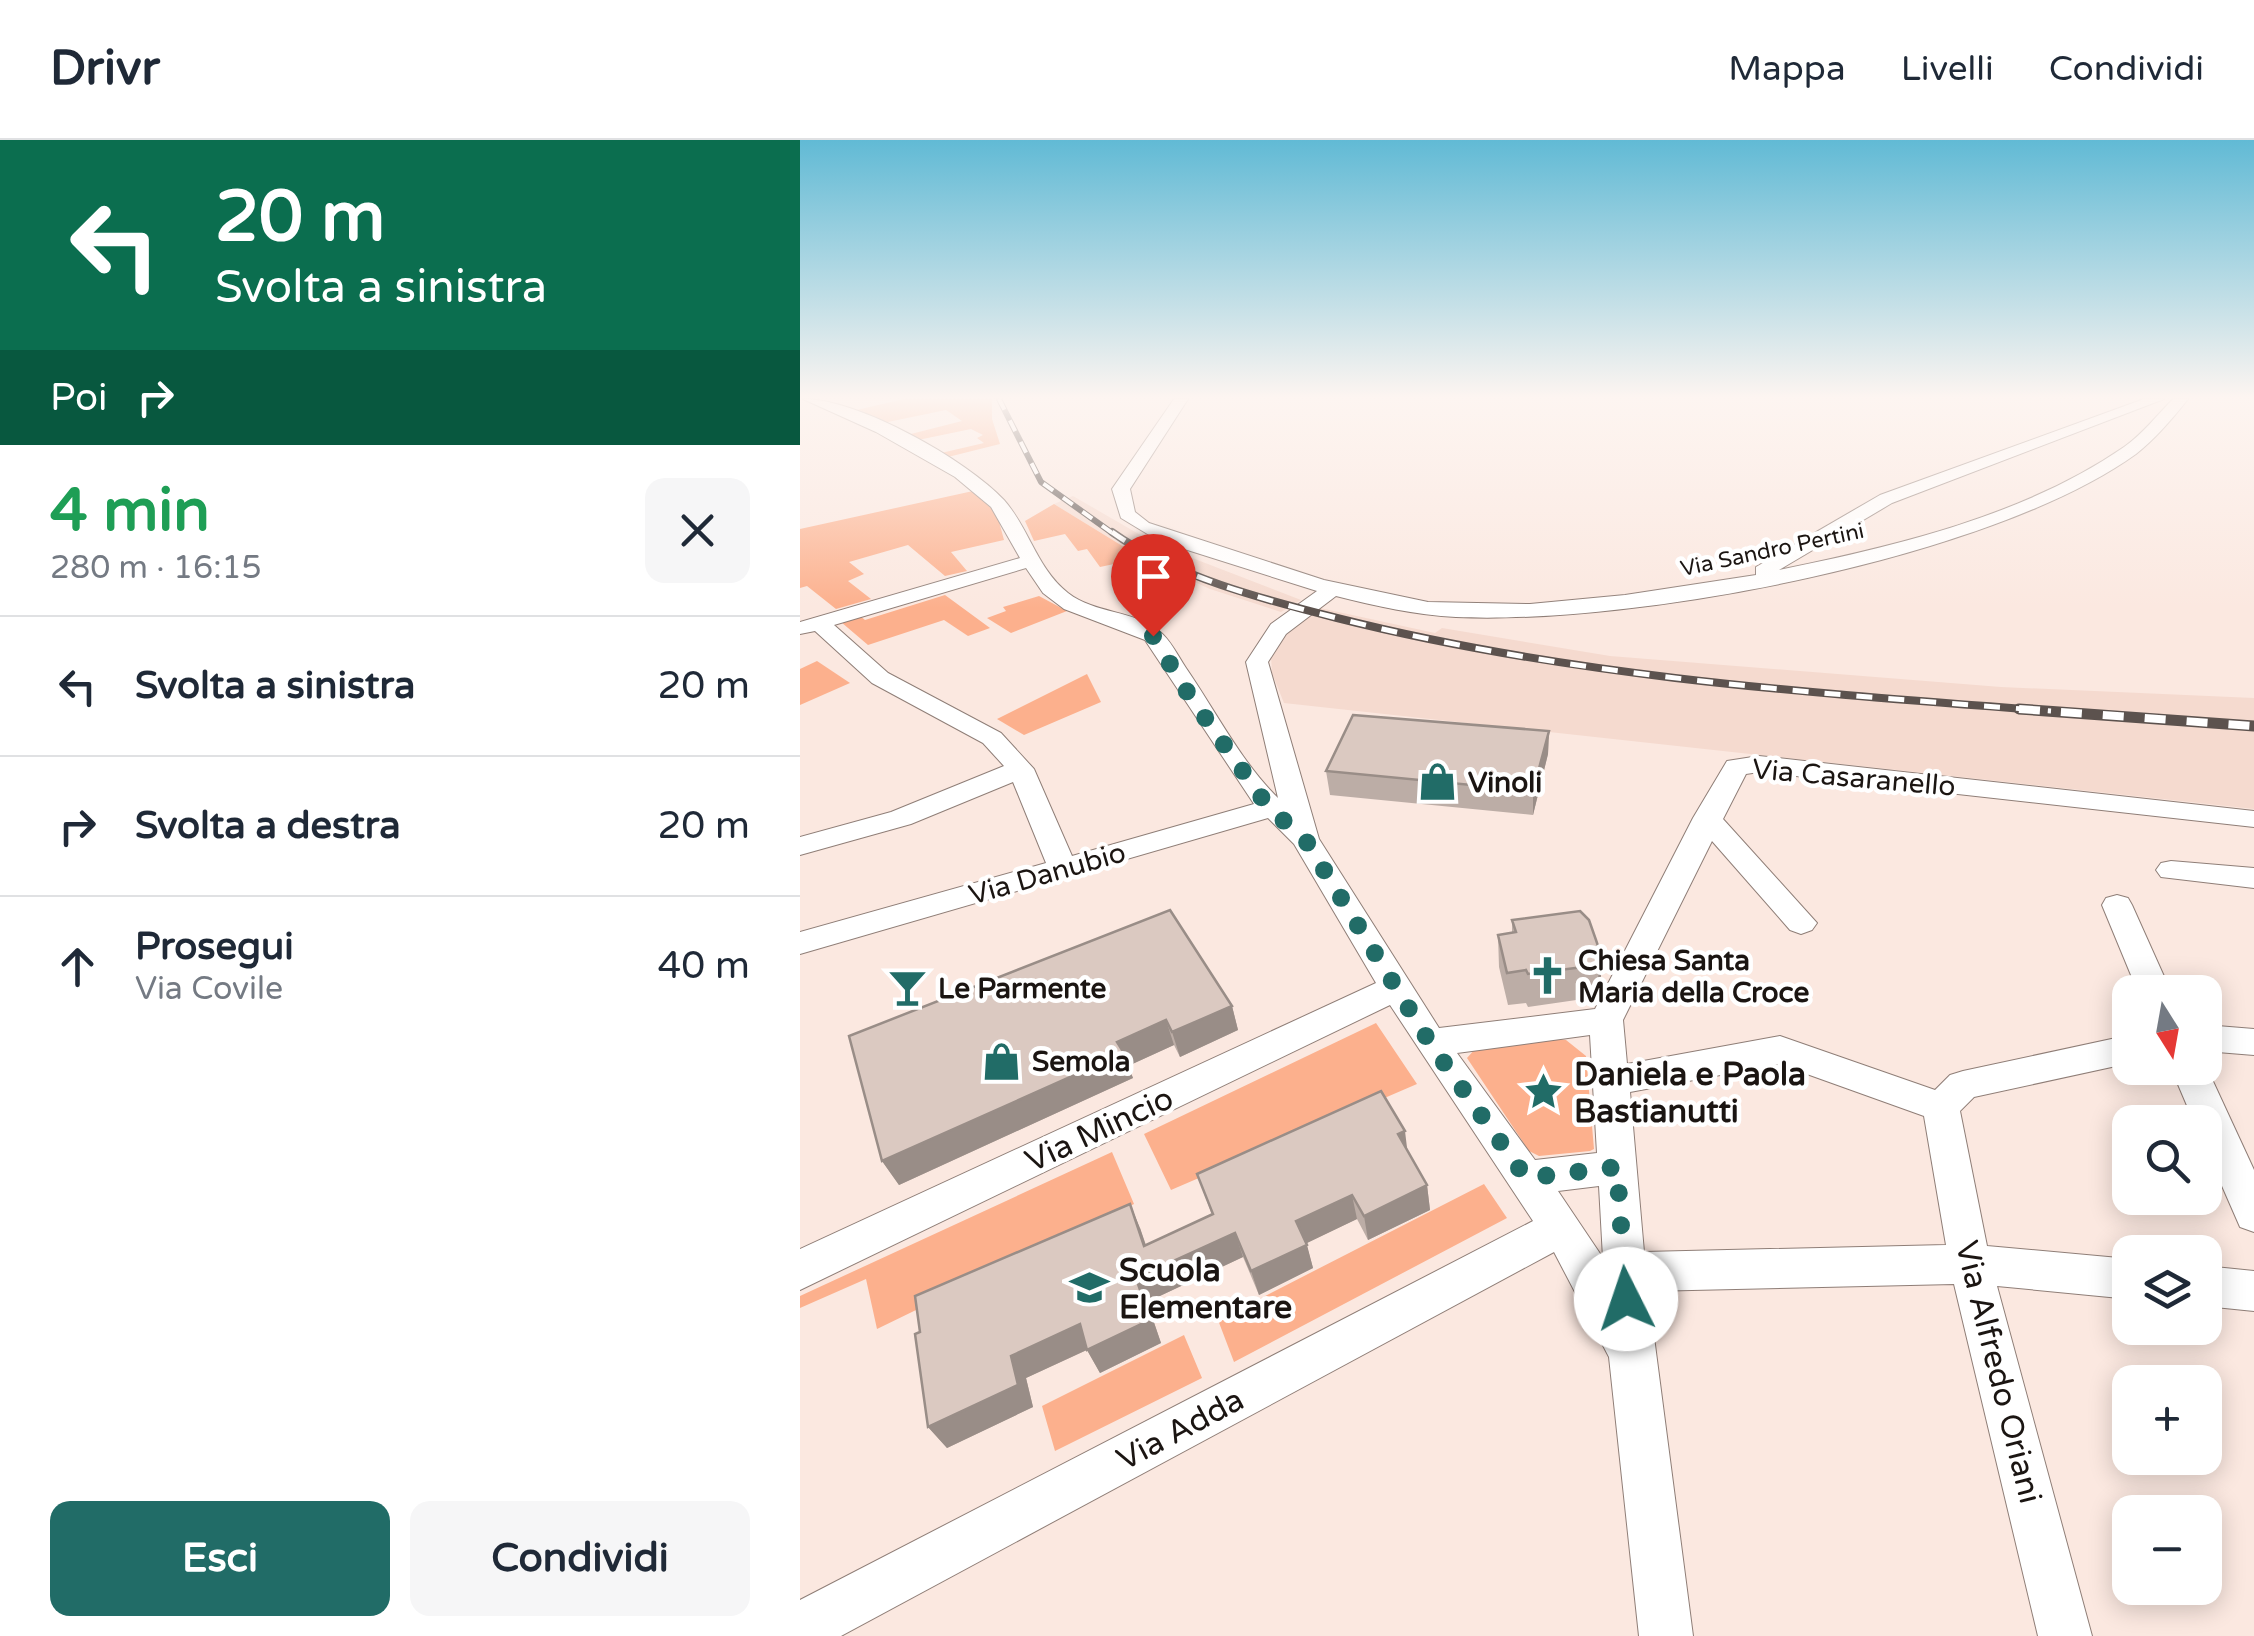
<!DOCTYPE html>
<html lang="it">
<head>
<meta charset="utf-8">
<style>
	body { margin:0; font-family:"Varela Round",sans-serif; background:#f6f6f7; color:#1f2937; height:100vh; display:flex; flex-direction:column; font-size:38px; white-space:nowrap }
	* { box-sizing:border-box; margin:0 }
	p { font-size:32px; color:#747a83 }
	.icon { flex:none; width:55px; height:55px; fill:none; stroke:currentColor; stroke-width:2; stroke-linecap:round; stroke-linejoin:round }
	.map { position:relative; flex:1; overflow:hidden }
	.panel { display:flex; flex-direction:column; background:#fff; width:800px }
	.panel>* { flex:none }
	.hud { background:#0b6e4f; color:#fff; overflow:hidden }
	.needle { width:65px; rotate:169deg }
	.fabs { position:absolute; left:1312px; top:835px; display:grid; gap:20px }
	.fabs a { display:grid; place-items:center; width:110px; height:110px; border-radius:20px; background:#fff; box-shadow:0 5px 25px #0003; font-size:50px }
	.pin { position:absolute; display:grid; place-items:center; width:85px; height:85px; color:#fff; margin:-102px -42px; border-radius:50% 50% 50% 0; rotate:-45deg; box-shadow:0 0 10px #0007 }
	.pin .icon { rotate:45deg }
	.me { position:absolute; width:110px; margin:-55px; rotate:356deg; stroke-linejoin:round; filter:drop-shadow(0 0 8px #0008) }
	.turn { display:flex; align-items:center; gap:35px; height:210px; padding:0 50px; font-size:45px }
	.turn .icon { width:130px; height:130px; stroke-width:2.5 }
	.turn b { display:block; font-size:70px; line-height:85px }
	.then { display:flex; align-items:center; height:95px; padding:0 50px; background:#0003; gap:20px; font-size:38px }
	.round { display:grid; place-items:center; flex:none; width:105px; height:105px; border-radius:20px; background:#f6f6f7 }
	.headline { display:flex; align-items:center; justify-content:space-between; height:170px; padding:0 50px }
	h1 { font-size:60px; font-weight:700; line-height:75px; color:#1e9e55 }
	.primary-button { display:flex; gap:20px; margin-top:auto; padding:20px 50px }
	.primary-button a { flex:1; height:115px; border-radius:20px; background:#216c67; color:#fff; font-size:40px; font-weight:700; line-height:115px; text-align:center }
	.primary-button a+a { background:#f6f6f7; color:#1f2937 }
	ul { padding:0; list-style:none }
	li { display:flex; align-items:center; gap:30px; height:140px; padding:0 50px; border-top:2px solid #e0e1e3 }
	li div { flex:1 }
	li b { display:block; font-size:38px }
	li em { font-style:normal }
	header { display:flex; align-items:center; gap:60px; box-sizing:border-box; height:140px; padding:0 50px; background:#fff; border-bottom:2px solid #e0e1e3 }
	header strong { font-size:48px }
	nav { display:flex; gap:55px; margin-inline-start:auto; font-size:35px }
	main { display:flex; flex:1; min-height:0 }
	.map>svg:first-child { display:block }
	.built { fill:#f5dacf }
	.green { fill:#fcb08d }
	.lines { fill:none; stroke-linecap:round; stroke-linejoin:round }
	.minor-casing { stroke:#8f7e77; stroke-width:2 }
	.minor { fill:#fff; fill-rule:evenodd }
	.rail-far2-casing { stroke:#5c524e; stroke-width:6 }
	.rail-far1-casing { stroke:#5c524e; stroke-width:8 }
	.rail-casing { stroke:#5c524e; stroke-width:11 }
	.rail-far2 { stroke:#fff; stroke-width:4; stroke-dasharray:12; stroke-linecap:butt }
	.rail-far1 { stroke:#fff; stroke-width:5; stroke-dasharray:16; stroke-linecap:butt }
	.rail { stroke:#fff; stroke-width:8; stroke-dasharray:21; stroke-linecap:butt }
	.wall { fill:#bcada6 }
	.shaded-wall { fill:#998d87 }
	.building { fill:#dbc9c1; stroke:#998d87; stroke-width:2.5 }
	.route { stroke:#216c67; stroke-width:18; stroke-dasharray:0 32.4 }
	.labels { text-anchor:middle; stroke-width:9; stroke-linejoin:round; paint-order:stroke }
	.far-street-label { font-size:22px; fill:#1b1512; stroke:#fff }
	.street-label { font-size:28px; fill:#1b1512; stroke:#fff }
	.poi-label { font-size:28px; font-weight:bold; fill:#1b1512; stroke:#fff; text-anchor:start }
	.near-poi-label { font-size:32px; font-weight:bold; fill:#1b1512; stroke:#fff; text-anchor:start }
	.near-street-label { font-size:32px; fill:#1b1512; stroke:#fff }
</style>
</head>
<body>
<header>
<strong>Drivr</strong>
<nav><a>Mappa</a><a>Livelli</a><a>Condividi</a></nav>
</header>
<main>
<section class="panel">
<div class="hud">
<div class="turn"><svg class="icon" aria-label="left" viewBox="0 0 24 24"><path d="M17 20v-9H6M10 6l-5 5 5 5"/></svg><div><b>20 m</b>Svolta a sinistra</div></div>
<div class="then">Poi<svg class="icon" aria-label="right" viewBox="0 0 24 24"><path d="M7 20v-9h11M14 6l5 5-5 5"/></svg></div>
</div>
<div class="headline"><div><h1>4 min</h1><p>280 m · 16:15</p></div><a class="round"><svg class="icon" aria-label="close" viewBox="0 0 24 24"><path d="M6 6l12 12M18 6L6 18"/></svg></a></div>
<ul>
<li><svg class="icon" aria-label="left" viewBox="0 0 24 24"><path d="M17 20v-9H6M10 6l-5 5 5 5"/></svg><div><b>Svolta a sinistra</b></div><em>20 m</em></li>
<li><svg class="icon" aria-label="right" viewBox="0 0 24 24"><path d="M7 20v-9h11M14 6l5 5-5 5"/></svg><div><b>Svolta a destra</b></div><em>20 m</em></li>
<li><svg class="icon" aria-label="ahead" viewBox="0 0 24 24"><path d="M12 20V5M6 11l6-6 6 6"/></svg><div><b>Prosegui</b><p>Via Covile</p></div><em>40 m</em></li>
</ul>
<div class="primary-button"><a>Esci</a><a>Condividi</a></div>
</section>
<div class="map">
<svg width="1454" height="1496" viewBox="0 0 1454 1496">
	<rect width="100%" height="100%" fill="#fbe8e0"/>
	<!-- built -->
	<path class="built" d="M273,356L356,404L501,460L481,472L410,449L342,418L254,364Z
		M520,468L635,493L642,488L810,516L1201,547L1454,558V669L484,563L472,533L471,516L489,489Z"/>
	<!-- green -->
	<path class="green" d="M104,259H192V279L200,304L144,318L141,313L184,303L177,298L183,295L171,289L113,301L107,295L162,281L146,270L78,284L52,271Z
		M173,351L197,374L204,400L151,412L167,431L145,436L108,405L49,422L64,434L48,441L71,459L36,469L7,446L0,448V389Z
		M254,364L342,418L300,427L287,409L278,411L265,394L234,401L225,381Z
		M145,455L190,488L168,496L144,480L68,505L41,482L60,476L65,480Z
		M239,456L267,471L211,493L187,478L206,471L203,467Z
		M17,521L50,543L0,565V529Z
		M287,534L301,562L224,595L197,579Z
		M576,883L617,944L371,1050L344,994Z
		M752,898L766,900L786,916L794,1009L790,1011L739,1016L729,1011L667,918L676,908Z
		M312,1012L334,1064L77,1189L66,1139L0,1168V1156Z
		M684,1044L707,1078L434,1222L418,1180Z
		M384,1195L402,1238L255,1311L242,1266Z"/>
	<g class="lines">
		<defs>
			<path id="minor" d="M3,259C57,258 167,320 204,360C229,388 237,429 268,453C295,474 334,470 359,491C370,499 378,516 386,528C415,570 441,622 478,658L446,522L471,484L517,451L359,401L321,378L312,349L374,259H388L330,349L335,372L349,383L524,440L628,462L730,464L825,455L956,435V427L1080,355L1344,259H1364L1092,363L979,430C1096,406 1224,376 1324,307C1342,295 1358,274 1373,259H1388C1374,277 1354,300 1336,314C1190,419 835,485 656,477C615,475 576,466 536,456L486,494L468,522L519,699L639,888L795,869L893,678L927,621L959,616L1454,671V687L959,632L946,634L923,679L1017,783L1012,790L1001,794L990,790L912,701L823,880L827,924L980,896L1135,950L1150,935L1163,931L1330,895V923L1174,957L1160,971L1187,1106L1330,1119V1159L1197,1146L1292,1496H1238L1154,1144L848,1151L893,1496H839L809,1217L754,1112L41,1496H0V1460L733,1081L590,865L0,1150V1109L576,843L494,704L468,678L0,814V792L246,723L213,642L111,684L0,715V697L91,672L204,626L183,603L72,543L15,491L0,494V482L220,418L191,367L155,337L76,292ZM226,428L243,453L264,469L345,500L454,664L272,716L234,629L201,593L88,533L34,485ZM790,895L797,1013L735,1020L657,913ZM979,924L1124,976L1146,1105L844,1112L830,952ZM799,1046L803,1118L758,1051Z
				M1371,721L1454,728V748L1361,737L1356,730L1361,723Z
				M1317,755L1328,758L1332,765L1371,852H1338L1302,765L1306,758Z
				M1405,885L1454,889V915L1405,911Z
				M1405,924L1454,1030V1092L1440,1087L1405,1007V982H1394L1371,928H1405Z
				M1405,1126L1454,1131V1171L1405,1166Z"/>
		</defs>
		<!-- minor casing -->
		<use href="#minor" class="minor-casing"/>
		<!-- minor -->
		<use href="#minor" class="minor"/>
		<defs>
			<path id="rail-far2" d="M199,259L241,342L315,395"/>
			<path id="rail-far1" d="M312,392C373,436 465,460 537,478C771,537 1012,553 1251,571"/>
			<path id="rail" d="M1219,569L1454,586"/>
		</defs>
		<!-- rail-far2 casing -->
		<use href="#rail-far2" class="rail-far2-casing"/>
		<!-- rail-far1 casing -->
		<use href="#rail-far1" class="rail-far1-casing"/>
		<!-- rail casing -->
		<use href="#rail" class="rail-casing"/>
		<!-- rail-far2 -->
		<use href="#rail-far2" class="rail-far2"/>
		<!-- rail-far1 -->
		<use href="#rail-far1" class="rail-far1"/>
		<!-- rail -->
		<use href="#rail" class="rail"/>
	</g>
	<!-- wall -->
	<path class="wall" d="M749,591L748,614L733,675L530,655L526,631Z
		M712,780L802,818L800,851L797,857L728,867L726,863L708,865L699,827L698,795L712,793Z
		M432,866L438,890L380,917L374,905L328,926L333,938L99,1045L82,1021L49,896Z
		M607,1011L627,1045L630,1070L568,1100L557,1079L506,1103L513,1128L459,1155L443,1117L347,1162L361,1203L300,1233L287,1210L226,1238L233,1267L147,1308L128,1287L340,1088L346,1105L412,1075L397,1034Z"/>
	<!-- shaded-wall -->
	<path class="shaded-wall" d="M749,591L748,614L733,675V651Z
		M802,818L800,851L797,857L799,825Z
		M432,866L438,890L380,917L372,892Z
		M366,880L374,905L328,926L333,938L99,1045L82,1021L317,902Z
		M605,991L608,1016L598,994Z
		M627,1045L630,1070L568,1100L564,1076Z
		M552,1055L557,1079L503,1105L496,1081Z
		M330,1064L340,1088L354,1130L344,1106Z
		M435,1093L443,1117L347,1162L361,1203L300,1233L287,1210L336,1138Z
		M507,1105L513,1128L459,1155L451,1131Z
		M280,1184L293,1207L226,1238L233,1267L147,1308L128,1287L211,1216Z"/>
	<!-- building -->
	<path class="building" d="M553,575L749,591L733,651L526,631Z
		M370,770L432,866L372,892L366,880L317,902L324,913L82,1021L49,896Z
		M780,771L789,780L796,800L802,818L799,825L728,834L726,830L707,833L698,795L716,792L712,780Z
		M581,951L605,991L598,994L627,1045L564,1076L552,1055L496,1081L507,1105L451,1131L435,1093L336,1138L350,1180L287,1210L280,1184L211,1216L218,1245L128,1287L115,1194L120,1192L115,1156L330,1064L344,1106L413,1074L397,1034Z"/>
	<!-- sky -->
	<linearGradient id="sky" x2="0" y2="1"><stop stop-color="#61bad5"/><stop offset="0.55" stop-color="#fdf5f1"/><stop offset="1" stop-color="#fdf5f1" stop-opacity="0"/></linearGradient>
	<rect width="1454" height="468" fill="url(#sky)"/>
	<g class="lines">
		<!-- route -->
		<path class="route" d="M353,496L389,555L469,668L505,699L630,903L726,1038L817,1027L826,1159"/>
	</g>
	<!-- icons -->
	<defs>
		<symbol id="shop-bare" viewBox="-9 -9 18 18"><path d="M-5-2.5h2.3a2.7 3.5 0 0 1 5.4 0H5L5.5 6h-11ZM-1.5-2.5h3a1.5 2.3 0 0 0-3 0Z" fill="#216c67" stroke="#fff" stroke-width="2.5" paint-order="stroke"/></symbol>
		<symbol id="church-bare" viewBox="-9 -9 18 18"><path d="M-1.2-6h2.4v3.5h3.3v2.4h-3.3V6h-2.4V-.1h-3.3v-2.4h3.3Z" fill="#216c67" stroke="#fff" stroke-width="2.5" paint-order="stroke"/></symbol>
		<symbol id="bar-bare" viewBox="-9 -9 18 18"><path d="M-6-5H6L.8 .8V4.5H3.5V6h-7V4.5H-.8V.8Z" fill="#216c67" stroke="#fff" stroke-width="2.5" paint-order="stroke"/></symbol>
		<symbol id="sight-bare" viewBox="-9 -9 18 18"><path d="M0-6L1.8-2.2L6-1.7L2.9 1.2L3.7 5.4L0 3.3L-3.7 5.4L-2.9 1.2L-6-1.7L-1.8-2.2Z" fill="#216c67" stroke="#fff" stroke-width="2.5" paint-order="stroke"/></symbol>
		<symbol id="school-bare" viewBox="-9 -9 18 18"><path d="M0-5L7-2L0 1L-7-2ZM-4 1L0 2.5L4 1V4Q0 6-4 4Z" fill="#216c67" stroke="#fff" stroke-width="2.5" paint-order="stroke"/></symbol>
	</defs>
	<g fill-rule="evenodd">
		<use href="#shop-bare" x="610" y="614" width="55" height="55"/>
		<use href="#church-bare" x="720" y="808" width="55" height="55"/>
		<use href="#bar-bare" x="80" y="820" width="55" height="55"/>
		<use href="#shop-bare" x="174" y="894" width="55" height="55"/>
		<use href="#sight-bare" x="716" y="924" width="55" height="55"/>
		<use href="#school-bare" x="262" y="1120" width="55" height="55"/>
	</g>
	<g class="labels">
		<!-- far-street labels -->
		<g class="far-street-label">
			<text transform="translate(972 409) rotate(-12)" y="8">Via Sandro Pertini</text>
		</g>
		<!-- street labels -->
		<g class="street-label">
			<text transform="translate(1054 637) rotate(5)" y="10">Via Casaranello</text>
			<text transform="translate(247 733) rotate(-16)" y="10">Via Danubio</text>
		</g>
		<!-- poi labels -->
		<g class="poi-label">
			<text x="668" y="652">Vinoli</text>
			<text x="778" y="830">Chiesa Santa<tspan x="778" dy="32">Maria della Croce</tspan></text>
			<text x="138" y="858">Le Parmente</text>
			<text x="232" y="931">Semola</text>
		</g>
		<!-- near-poi labels -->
		<g class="near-poi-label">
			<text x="774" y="945">Daniela e Paola<tspan x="774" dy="37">Bastianutti</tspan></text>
			<text x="319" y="1141">Scuola<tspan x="319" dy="37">Elementare</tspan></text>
		</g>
		<!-- near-street labels -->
		<g class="near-street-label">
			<text transform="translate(299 989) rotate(-25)" y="11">Via Mincio</text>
			<text transform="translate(1199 1232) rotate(76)" y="11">Via Alfredo Oriani</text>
			<text transform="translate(380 1289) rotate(-28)" y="11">Via Adda</text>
		</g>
	</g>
</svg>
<div class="fabs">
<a><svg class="needle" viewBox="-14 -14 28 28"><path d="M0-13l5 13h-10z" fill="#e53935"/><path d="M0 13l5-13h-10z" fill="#747a83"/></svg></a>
<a><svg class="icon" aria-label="search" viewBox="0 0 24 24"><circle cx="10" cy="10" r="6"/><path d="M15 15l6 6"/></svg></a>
<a><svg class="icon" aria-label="layers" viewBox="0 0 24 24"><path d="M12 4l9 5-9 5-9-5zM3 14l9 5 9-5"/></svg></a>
<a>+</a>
<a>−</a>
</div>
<div class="pin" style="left:353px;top:496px;background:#d93025"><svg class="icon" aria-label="arrive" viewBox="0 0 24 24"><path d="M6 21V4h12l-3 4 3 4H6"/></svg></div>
<svg class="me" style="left:826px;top:1159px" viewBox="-20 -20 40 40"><circle r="19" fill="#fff"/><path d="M0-13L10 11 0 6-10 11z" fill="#216c67"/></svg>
</div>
</main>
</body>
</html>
